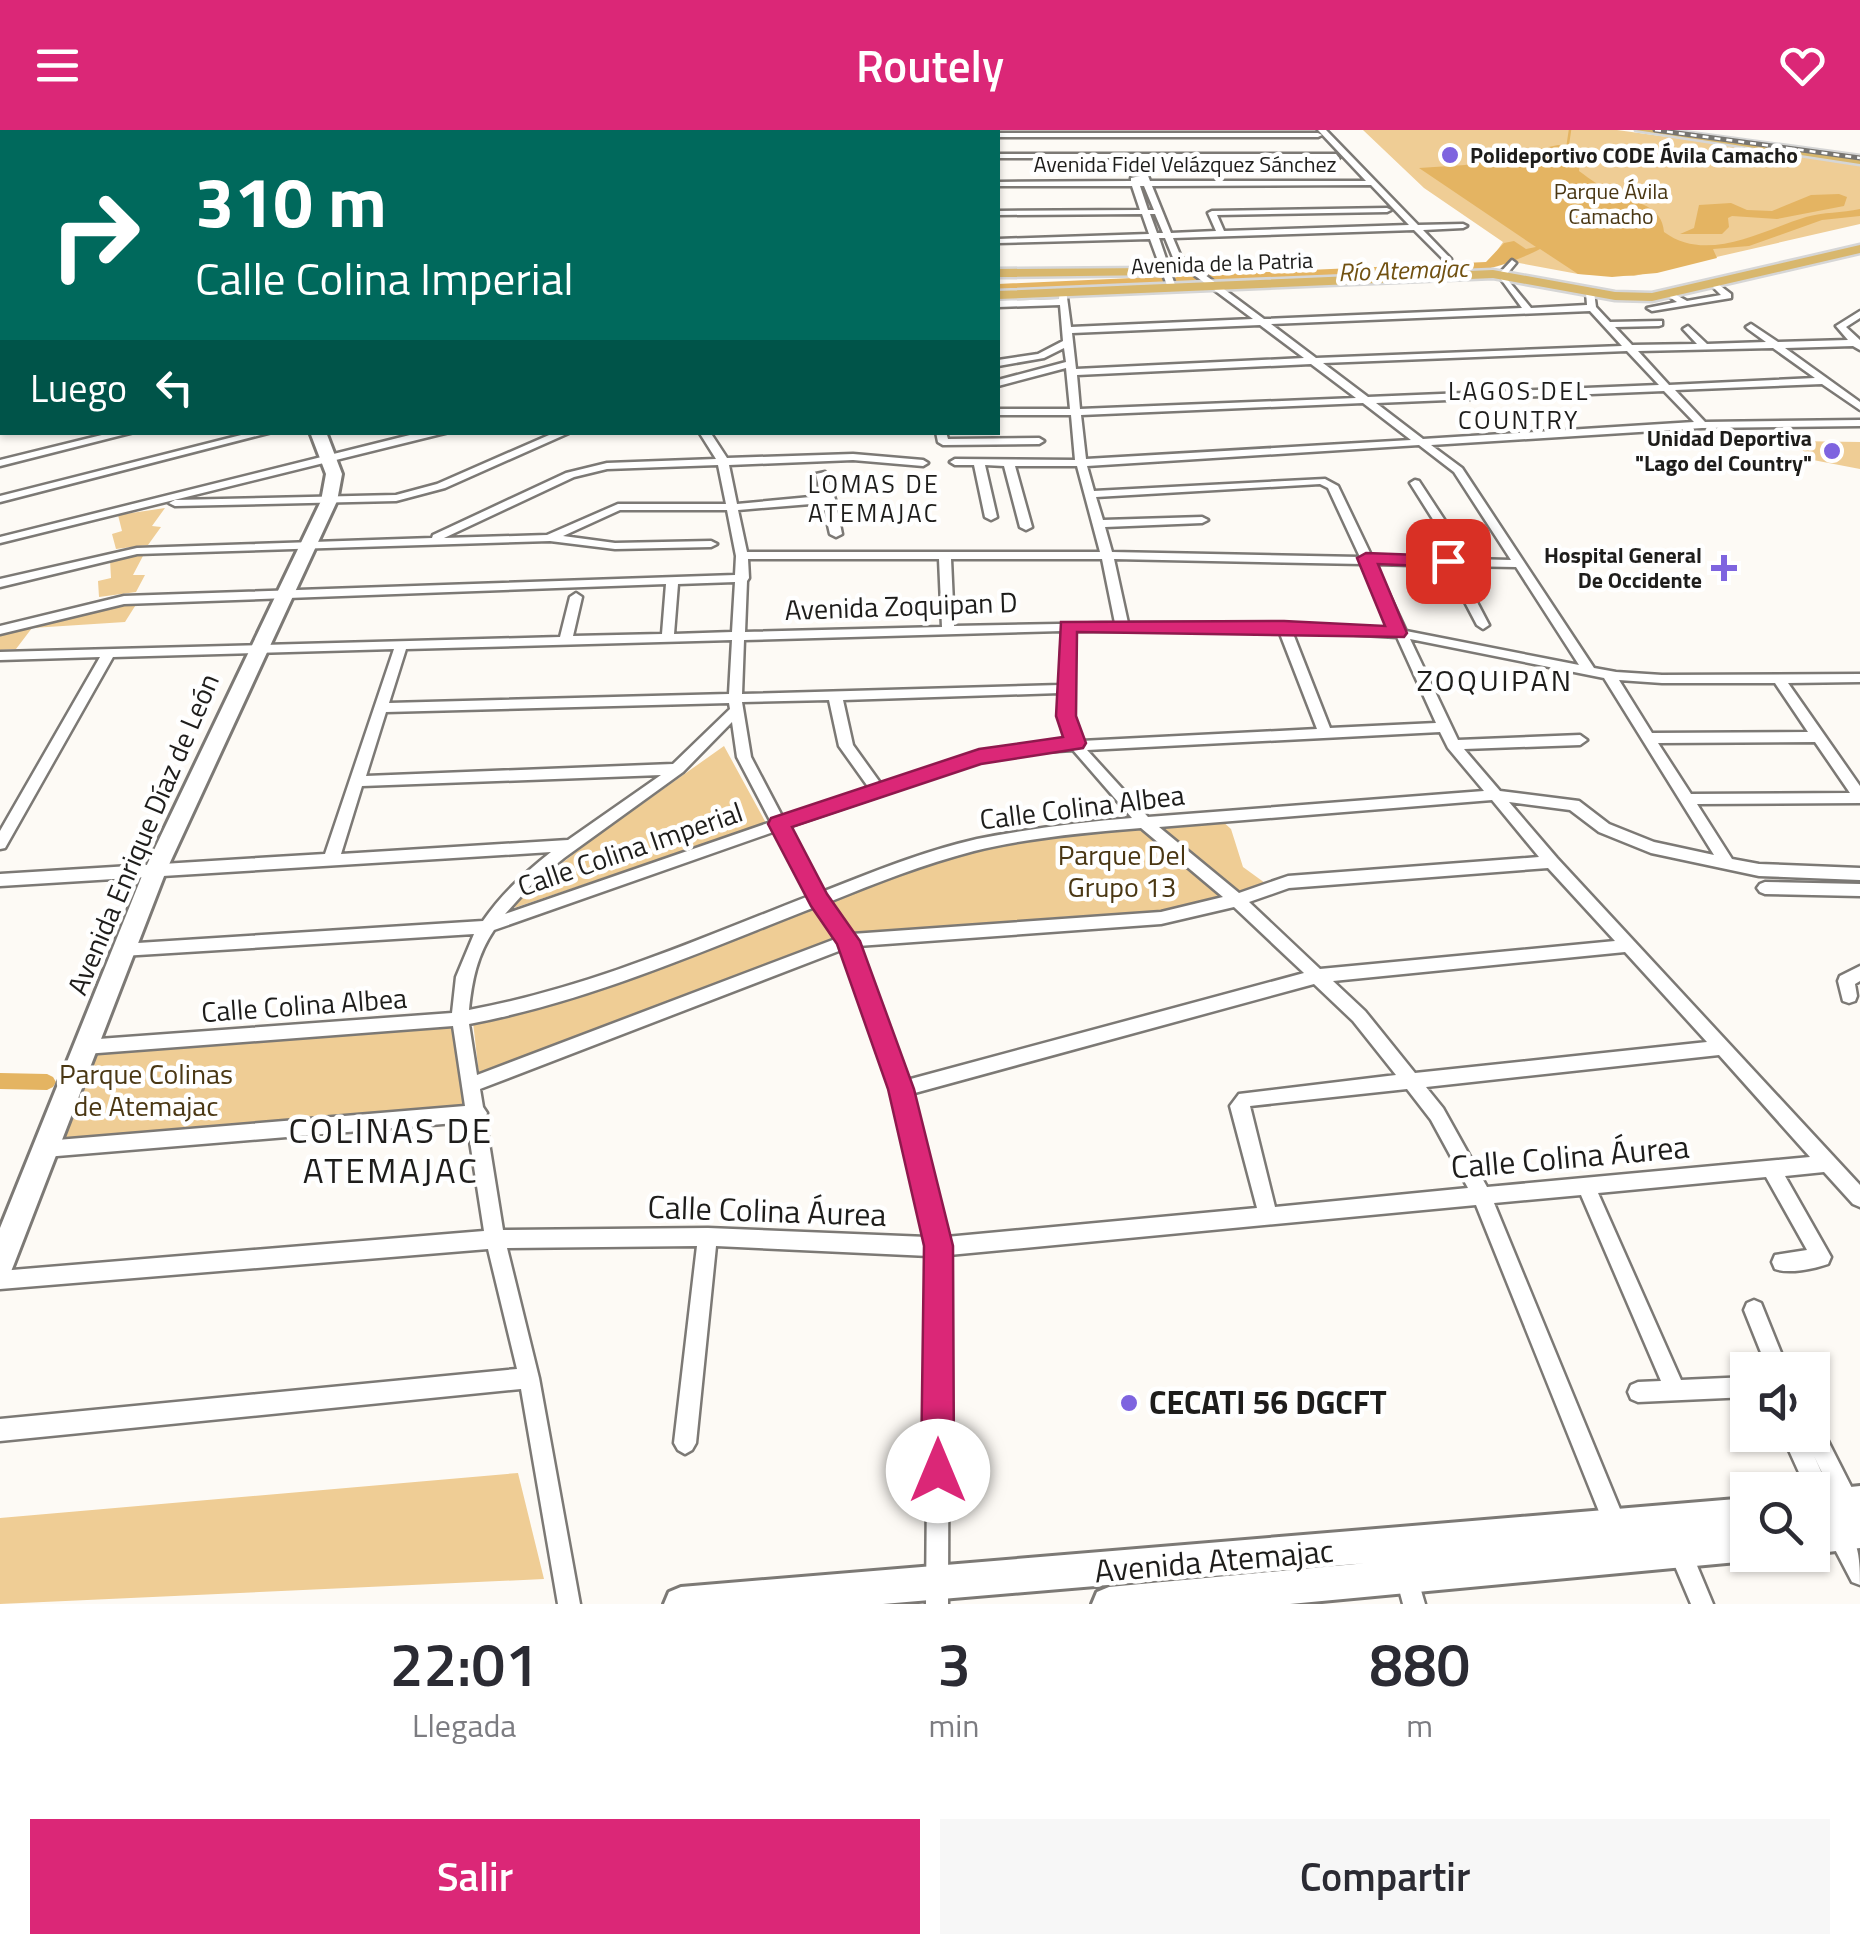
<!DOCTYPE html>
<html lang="es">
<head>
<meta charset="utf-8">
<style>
	body { margin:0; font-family:"Titillium Web",sans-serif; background:#f7f7f7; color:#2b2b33; height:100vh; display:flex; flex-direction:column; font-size:38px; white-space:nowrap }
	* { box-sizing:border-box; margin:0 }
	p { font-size:32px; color:#7c7c81 }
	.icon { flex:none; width:55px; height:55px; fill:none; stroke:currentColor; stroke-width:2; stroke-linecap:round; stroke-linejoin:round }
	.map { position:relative; height:1474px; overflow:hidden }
	.details { display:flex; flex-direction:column; background:#fff; flex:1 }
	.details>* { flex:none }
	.banner { position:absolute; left:0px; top:0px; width:1000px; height:305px; box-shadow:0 2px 8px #0004; background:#00695c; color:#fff; overflow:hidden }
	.controls { position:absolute; left:1730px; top:1222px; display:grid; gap:20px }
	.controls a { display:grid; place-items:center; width:100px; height:100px; border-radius:0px; background:#fff; box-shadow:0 2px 8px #0004; font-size:50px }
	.pin { position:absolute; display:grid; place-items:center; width:85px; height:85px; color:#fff; margin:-42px; border-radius:20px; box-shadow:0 5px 15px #0006 }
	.me { position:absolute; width:110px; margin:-55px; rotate:0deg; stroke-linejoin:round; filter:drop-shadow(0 0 8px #0008) }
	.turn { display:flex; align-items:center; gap:35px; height:210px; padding:0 30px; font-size:45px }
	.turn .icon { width:130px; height:130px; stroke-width:2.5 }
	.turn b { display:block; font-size:70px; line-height:85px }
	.then { display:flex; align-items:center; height:95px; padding:0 30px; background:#0003; gap:20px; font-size:38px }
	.eta { display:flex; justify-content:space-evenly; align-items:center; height:170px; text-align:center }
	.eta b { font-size:60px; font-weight:600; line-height:70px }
	.cta { display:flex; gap:20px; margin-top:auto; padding:20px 30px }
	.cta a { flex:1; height:115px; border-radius:0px; background:#db2777; color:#fff; font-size:40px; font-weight:600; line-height:115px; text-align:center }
	.cta a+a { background:#f7f7f7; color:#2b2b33 }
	header { display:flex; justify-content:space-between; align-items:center; height:130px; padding:0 30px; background:#db2777; color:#fff; font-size:45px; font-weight:600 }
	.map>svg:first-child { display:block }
	.green { fill:#efcd95 }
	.water { fill:#e4b462 }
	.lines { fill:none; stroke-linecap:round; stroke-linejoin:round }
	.stream { stroke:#e4b462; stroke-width:2.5 }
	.canal { fill:#e4b462; fill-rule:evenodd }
	.minor-casing { stroke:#7c7975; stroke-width:5 }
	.secondary-casing { stroke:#7c7975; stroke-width:6 }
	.primary-casing { stroke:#d6d6d6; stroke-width:5 }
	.minor { fill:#fff; fill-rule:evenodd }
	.secondary { fill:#fff; fill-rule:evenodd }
	.primary { fill:#d8b76d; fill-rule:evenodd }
	.rail-casing { stroke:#767471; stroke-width:5 }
	.rail { stroke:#fff; stroke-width:2.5; stroke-dasharray:6; stroke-linecap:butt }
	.route { fill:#db2777; stroke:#8e194d; stroke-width:2.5 }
	.poi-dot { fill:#7e64df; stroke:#fff; stroke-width:4 }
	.labels { text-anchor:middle; stroke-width:9; stroke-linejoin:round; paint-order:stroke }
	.far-poi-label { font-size:22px; font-weight:bold; fill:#1e1d1b; stroke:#fff; text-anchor:end }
	.far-street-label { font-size:22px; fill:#1e1d1b; stroke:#fff }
	.far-park-label { font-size:22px; fill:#4a3713; stroke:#fff }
	.far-water-label { font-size:25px; font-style:italic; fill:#715111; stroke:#fff }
	.far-neighbourhood-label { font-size:25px; letter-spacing:2.5px; fill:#1e1d1b; stroke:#fff }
	.street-label { font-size:28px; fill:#1e1d1b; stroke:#fff }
	.park-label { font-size:28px; fill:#4a3713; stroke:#fff }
	.neighbourhood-label { font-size:30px; letter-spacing:2.5px; fill:#1e1d1b; stroke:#fff }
	.near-street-label { font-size:32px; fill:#1e1d1b; stroke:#fff }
	.near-poi-label { font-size:32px; font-weight:bold; fill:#1e1d1b; stroke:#fff; text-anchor:start }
	.near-neighbourhood-label { font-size:35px; letter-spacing:2.5px; fill:#1e1d1b; stroke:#fff }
</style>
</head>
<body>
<header><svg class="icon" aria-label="menu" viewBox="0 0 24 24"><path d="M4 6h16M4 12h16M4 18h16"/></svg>Routely<svg class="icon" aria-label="heart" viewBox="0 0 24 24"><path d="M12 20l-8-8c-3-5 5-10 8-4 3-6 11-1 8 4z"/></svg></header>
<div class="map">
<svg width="1860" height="1474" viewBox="0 0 1860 1474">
	<rect width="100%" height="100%" fill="#fdfaf5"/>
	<!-- green -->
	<path class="green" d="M1363,0H1617L1860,33V94L1634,146L1578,144L1492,128L1503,112L1424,58Z
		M1793,311L1860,312V339L1813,330Z
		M165,378L152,396L161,397L148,415L116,419L112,404L122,401L118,385Z
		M144,424L133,445H145L136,462L99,467L98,451L111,448L110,430Z
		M137,473L125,492L32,498L16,519L0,520V504Z
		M724,616L766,693L514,778L531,757L597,706Z
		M1220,689L1231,699L1243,737L1265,753L1239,764L1157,694Z
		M1140,696L1223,767L1154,783L1060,787L855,805L832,771L892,747L1007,712Z
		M812,775L839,809L479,945L473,892Z
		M451,894L466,977L55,1010L92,921Z
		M518,1343L544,1449L0,1474V1388Z"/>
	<!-- water -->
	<path class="water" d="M1558,15L1581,18L1579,41C1590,49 1602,58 1615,64C1636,73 1662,75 1664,102C1707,134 1763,100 1806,87C1823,82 1842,83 1860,79V86L1822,90L1749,116L1713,119L1717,128L1657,143L1612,147L1578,144L1540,119C1525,127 1499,137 1481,140L998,160V154L1486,132L1504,113L1514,111L1526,119L1536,117L1419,38L1465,35Z
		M1839,64L1847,67L1844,76L1777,89L1732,86L1728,88L1729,97L1722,104H1680L1694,98L1699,75L1731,73L1747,80L1772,81L1811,65Z"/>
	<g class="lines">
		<!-- stream -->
		<path class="stream" d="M1567,20L1570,0"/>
		<!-- canal -->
		<path class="canal" d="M0,943L47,944L53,947L56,952L53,957L47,960L0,959Z"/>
		<defs>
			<path id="minor" d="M755,0H781L784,2H763Z
				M825,0H833V2H826Z
				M1318,0H1326L1418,95L1463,94L1467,96L1463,98L1423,100L1451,129V133L1448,134L1414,100L1173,108L1181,127L1264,189L1522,178L1498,145L1512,130L1516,133L1506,145L1507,149L1531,178L1587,175L1586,162L1590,159L1594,162L1596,177L1610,192L1662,191V195L1659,196L1615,197L1632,215L1697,214L1683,199L1688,196L1707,214L1766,212L1748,199L1746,197L1751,194L1778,212L1848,210L1836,196L1860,181V188L1846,197L1860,210V220L1853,216L1785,218L1860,272V280L1822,254L1675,260L1705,292L1860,290V296L1702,298L1431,315L1462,338L1594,538L1616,542L1662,545L1860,544V552L1788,553L1860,656V673L1697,674L1732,729L1759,734L1860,738V750L1759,746L1651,723L1599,702L1570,680L1509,672L1557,728L1860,1055V1077L1853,1074L1824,1042L1785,1046L1831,1127L1828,1134C1814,1139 1789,1144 1775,1139L1772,1132L1775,1125L1807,1120L1766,1047L1598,1063L1681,1250L1748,1247V1267L1638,1272L1631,1269L1628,1262L1631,1255L1638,1252L1661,1251L1581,1065L1494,1073L1627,1396L1624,1404L1616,1407L1608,1404L1476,1075L949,1125L948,1474H926L929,1126L716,1116L696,1313L692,1320L685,1324L678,1320L674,1313L697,1116L507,1118L539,1248L580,1474H558L521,1259L0,1311V1289L517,1239L488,1119L0,1159V1141L484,1101L467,992L45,1027L39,1025L36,1019L39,1013L45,1011L465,976L453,896L85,924L79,922L77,917L79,912L85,910L452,883L456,847L474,804L122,826L116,824L114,820L116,816L122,814L483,791C502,763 525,743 551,722L0,756V744L325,724L394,519L113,527L5,718L0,719V701L100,527L0,530V522L560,507L570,467L576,463L582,467L573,506L662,504L666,454L124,474L0,504V496L124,466L735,445L736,426L727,380H620L563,406L615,413L711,411L717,414L711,417L615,419L550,411L137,424L0,457V449L137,418L432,408L433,405L566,343L607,333L716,329L699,302H710L727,328L853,324L923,330L928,333L923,336L853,330L729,335L737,374L821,366L816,344L825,342L835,369L842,404L836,407L830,404L823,373L738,380L747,422H1100L1077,336H1015L1032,397L1026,400L1020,397L1004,336L985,335L997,387L991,390L985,387L974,335H955L950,332L955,329L1075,330L1071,285H998V279H1070L1066,238L998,256V250L1066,232L1064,218L1044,228L998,236V230L1038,224L1063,211L1060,175L998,177V171L1059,169L1060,160H1066L1071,197L1253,189L1174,130L1165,108H1159L1176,158L1172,161L1168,158L1150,109L998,113V109L1149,104L1142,84L998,85V81L1140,80L1132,56H998V52L1131,51V48L1140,46L1133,28H998V24H1336L1339,28H1141L1150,51H1366ZM1371,55L1409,95L1224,101L1217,85L1387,82L1391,80L1387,78L1212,81L1208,83L1216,101L1171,103L1152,56ZM1140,56H1144L1154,80H1148ZM1150,84H1155L1163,103H1157ZM1590,181L1622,216L1316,228L1271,194ZM1260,195L1304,228L1076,239L1072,203ZM1773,218L1815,248L1669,255L1638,221ZM1627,221L1659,255L1368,267L1323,233ZM1311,234L1356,268L1080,279L1077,245ZM1664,261L1694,292L1423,309L1376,273ZM1363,273L1411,310L1086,329L1081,285ZM1419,315L1454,342L1511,430L1470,429L1419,351L1415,350L1410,353L1458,429L1372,427L1338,356L1325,349L1094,361L1087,336ZM718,335L726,374H618L547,405L444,408L574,347L607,339ZM1320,354L1328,358L1360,427L1112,422L1105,397L1202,393L1208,390L1202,387L1103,390L1096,367ZM748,429H939L942,497L745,502L747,451L749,448ZM951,429H1102L1115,493L954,496ZM1114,429L1363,434L1393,499L1284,493H1128ZM1375,434L1446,436L1477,495L1483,499L1489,495L1458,436L1516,437L1579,535L1406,501ZM735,452L732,502L674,504L678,454ZM1062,501L1060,555L742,564L744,510ZM1074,501H1279L1317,599L1081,611L1073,586ZM1292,501L1397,507L1436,593L1330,598ZM1410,509L1604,548L1714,725L1654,712L1609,694L1579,671L1500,661L1464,619L1580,615L1587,610L1580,605L1458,610ZM732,510L729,564L389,573L406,519ZM1619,550L1662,553H1775L1808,602L1652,603ZM1060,563L1059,586L1068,611C997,615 947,632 881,654L853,615L843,570ZM829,570L839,616L869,658L783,688L751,627L742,572ZM729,573L730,579L673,634L366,646L386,582ZM732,592L737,627L771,692L505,784L532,754L564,728L683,642ZM1440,602L1448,618L1484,661L1148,687L1087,620ZM1815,612L1850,663L1691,664L1658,613ZM1073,620L1132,688C1081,692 1028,699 977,709C924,721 873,742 822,762L788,697L980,632L1026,623ZM661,645L568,710L341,724L362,656ZM1492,670L1539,727L1288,746L1239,763L1159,697ZM1141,698L1223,767L1161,782L852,804L829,772C876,753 924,734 974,721C1026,708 1088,702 1141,698ZM776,701L809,766C697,810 588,858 469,880C472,851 477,825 494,800ZM1548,738L1615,811L1320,839L1249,772L1289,758ZM815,777L838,808L477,945L469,894C590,871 702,821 815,777ZM1234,777L1304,843L907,950L858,816L1161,794ZM844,819L892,959L927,1107L708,1098L503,1100L485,988L487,983L483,977L480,959ZM1625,822L1707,912L1415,943L1365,881L1333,851ZM1314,854L1353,891L1396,945L1239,964L1230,976L1257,1078L946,1107L911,964ZM1719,925L1810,1027L1487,1057L1443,978L1426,957ZM1407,959L1431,990L1468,1058L1275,1077L1250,976Z
				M998,3H1318L1322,5L1318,7H998Z
				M0,4H2V9H0Z
				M0,32H2V36H0Z
				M0,59H2V63H0Z
				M0,138L2,139V143L0,144Z
				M1714,151L1731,164V168L1652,181L1647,178L1677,172L1665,164L1669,161L1687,171L1721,165L1710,154Z
				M2,242V248L0,249V243Z
				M114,302H134L0,336V330Z
				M253,302H272L0,372V366Z
				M422,302H449L0,413V407Z
				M556,302H571L445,358L396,371L175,376L169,373L175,370L396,365L437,354Z
				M936,302H946L948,309L1039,308L1044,311L1039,314L943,315L938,312Z
				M1765,752L1860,754V766L1765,764L1760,762L1757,758L1760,754Z
				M1860,836V851L1855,854L1857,866L1855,871L1849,873L1843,871L1838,851L1840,846Z
				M1754,1170L1761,1173L1788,1240H1768L1744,1180L1747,1173Z
				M1812,1297L1827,1309L1860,1374L1857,1382L1849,1385L1841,1382L1814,1326L1837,1376L1834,1384L1826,1387L1818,1384L1812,1371V1360H1807L1787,1316L1792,1305H1812Z
				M1838,1393C1860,1404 1860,1433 1860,1455L1852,1452L1827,1404L1830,1396Z
				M1680,1411L1688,1414L1713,1474H1691L1669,1422L1672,1414Z
				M1407,1437L1415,1440L1425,1474H1403L1396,1448L1399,1440Z"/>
			<path id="secondary" d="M301,0H311V2H301Z
				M0,184H2V192H0Z
				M310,302H326L342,344L337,371L166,741L14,1134L10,1144L0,1148V1098L144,741L321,371L326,344Z
				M1860,1356V1418L1812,1424V1361Z
				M1748,1368V1425H1760L1748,1431L1290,1474H1092L1097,1462L1109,1457L1367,1433L883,1474H664L669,1462L681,1457Z"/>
			<path id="primary" d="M289,0H301L302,2H290Z
				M1636,0H1668L1860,26V34Z
				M1860,115V123L1652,171L1615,170L1493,148L998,169V161L1493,140L1615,162L1652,163Z
				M1157,138L1164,142L1162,145L998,147V139Z"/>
		</defs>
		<!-- minor casing -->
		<use href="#minor" class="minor-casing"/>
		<!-- secondary casing -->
		<use href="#secondary" class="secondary-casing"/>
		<!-- primary casing -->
		<use href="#primary" class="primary-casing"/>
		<!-- minor -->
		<use href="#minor" class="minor"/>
		<!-- secondary -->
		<use href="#secondary" class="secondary"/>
		<!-- primary -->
		<use href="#primary" class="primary"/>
		<defs>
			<path id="rail" d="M1655,0L1860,28"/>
		</defs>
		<!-- rail casing -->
		<use href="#rail" class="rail-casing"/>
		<!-- rail -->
		<use href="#rail" class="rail"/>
	</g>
	<!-- route -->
	<path class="route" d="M1366,423L1448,426L1457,431L1448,437L1378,434L1407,503L1404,507L1077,502L1076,586L1086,613L1083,618L981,634L792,697L827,764L860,811L914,959L953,1116L954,1341L949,1353L938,1358L926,1353L921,1341L924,1116L888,959L837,814L811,776L768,694L771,688L979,619L1063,607L1056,586L1061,492L1284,491L1385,496L1357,428Z"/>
	<!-- markers -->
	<g class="poi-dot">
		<circle cx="1450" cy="25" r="10"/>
		<circle cx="1832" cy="321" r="10"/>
		<path d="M1719 423h10v10h10v10h-10v10h-10v-10h-10v-10h10z"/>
		<circle cx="1129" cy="1273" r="10"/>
	</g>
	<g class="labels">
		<!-- far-poi labels -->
		<g class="far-poi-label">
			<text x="1470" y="33" text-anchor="start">Polideportivo CODE Ávila Camacho</text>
			<text x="1812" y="316">Unidad Deportiva<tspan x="1812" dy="25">"Lago del Country"</tspan></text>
			<text x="1702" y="433">Hospital General<tspan x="1702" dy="25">De Occidente</tspan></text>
		</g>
		<!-- far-street labels -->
		<g class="far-street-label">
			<text x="1185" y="42">Avenida Fidel Velázquez Sánchez</text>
			<text transform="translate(1222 133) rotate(-2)" y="8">Avenida de la Patria</text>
		</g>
		<!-- far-park labels -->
		<g class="far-park-label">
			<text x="1611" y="69">Parque Ávila<tspan x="1611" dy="25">Camacho</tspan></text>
		</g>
		<!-- far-water labels -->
		<g class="far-water-label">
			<text transform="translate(1403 140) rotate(-2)" y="9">Río Atemajac</text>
		</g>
		<!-- far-neighbourhood labels -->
		<g class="far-neighbourhood-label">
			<text x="1519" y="270">LAGOS DEL<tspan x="1519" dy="29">COUNTRY</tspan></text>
			<text x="874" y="363">LOMAS DE<tspan x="874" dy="29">ATEMAJAC</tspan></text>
		</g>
		<!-- street labels -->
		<g class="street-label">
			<text transform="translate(901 476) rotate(-2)" y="10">Avenida Zoquipan D</text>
			<text transform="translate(1082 677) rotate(-7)" y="10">Calle Colina Albea</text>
			<text transform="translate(143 704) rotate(-67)" y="10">Avenida Enrique Díaz de León</text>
			<text transform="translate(630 719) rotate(-19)" y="10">Calle Colina Imperial</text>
			<text transform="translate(304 875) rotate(-4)" y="10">Calle Colina Albea</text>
		</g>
		<!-- park labels -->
		<g class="park-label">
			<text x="1122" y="735">Parque Del<tspan x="1122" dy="32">Grupo 13</tspan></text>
			<text x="146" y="954">Parque Colinas<tspan x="146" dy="32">de Atemajac</tspan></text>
		</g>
		<!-- neighbourhood labels -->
		<g class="neighbourhood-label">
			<text x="1495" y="561">ZOQUIPAN</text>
		</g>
		<!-- near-street labels -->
		<g class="near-street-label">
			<text transform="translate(1570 1027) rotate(-5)" y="11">Calle Colina Áurea</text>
			<text transform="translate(767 1081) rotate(2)" y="11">Calle Colina Áurea</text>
			<text transform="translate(1214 1431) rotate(-5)" y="11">Avenida Atemajac</text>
		</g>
		<!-- near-poi labels -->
		<g class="near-poi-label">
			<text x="1149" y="1284">CECATI 56 DGCFT</text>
		</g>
		<!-- near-neighbourhood labels -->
		<g class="near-neighbourhood-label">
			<text x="391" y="1013">COLINAS DE<tspan x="391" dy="40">ATEMAJAC</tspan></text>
		</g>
	</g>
</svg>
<div class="controls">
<a><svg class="icon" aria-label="sound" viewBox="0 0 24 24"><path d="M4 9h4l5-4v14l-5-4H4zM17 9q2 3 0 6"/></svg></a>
<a><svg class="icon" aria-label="search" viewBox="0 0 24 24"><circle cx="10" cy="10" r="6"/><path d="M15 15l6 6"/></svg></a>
</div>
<div class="pin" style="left:1448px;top:431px;background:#d93025"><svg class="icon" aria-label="arrive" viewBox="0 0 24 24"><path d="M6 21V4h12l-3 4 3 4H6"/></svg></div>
<svg class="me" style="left:938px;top:1341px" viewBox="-20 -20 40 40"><circle r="19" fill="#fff"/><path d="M0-13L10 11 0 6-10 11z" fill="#db2777"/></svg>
<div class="banner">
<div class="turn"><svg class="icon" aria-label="right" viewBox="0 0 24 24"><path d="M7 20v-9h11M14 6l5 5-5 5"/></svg><div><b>310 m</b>Calle Colina Imperial</div></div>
<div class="then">Luego<svg class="icon" aria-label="left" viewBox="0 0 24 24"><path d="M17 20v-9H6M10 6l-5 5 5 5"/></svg></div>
</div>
</div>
<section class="details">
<div class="eta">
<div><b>22:01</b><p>Llegada</p></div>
<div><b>3</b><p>min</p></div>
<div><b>880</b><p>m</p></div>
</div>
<div class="cta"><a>Salir</a><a>Compartir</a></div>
</section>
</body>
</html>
